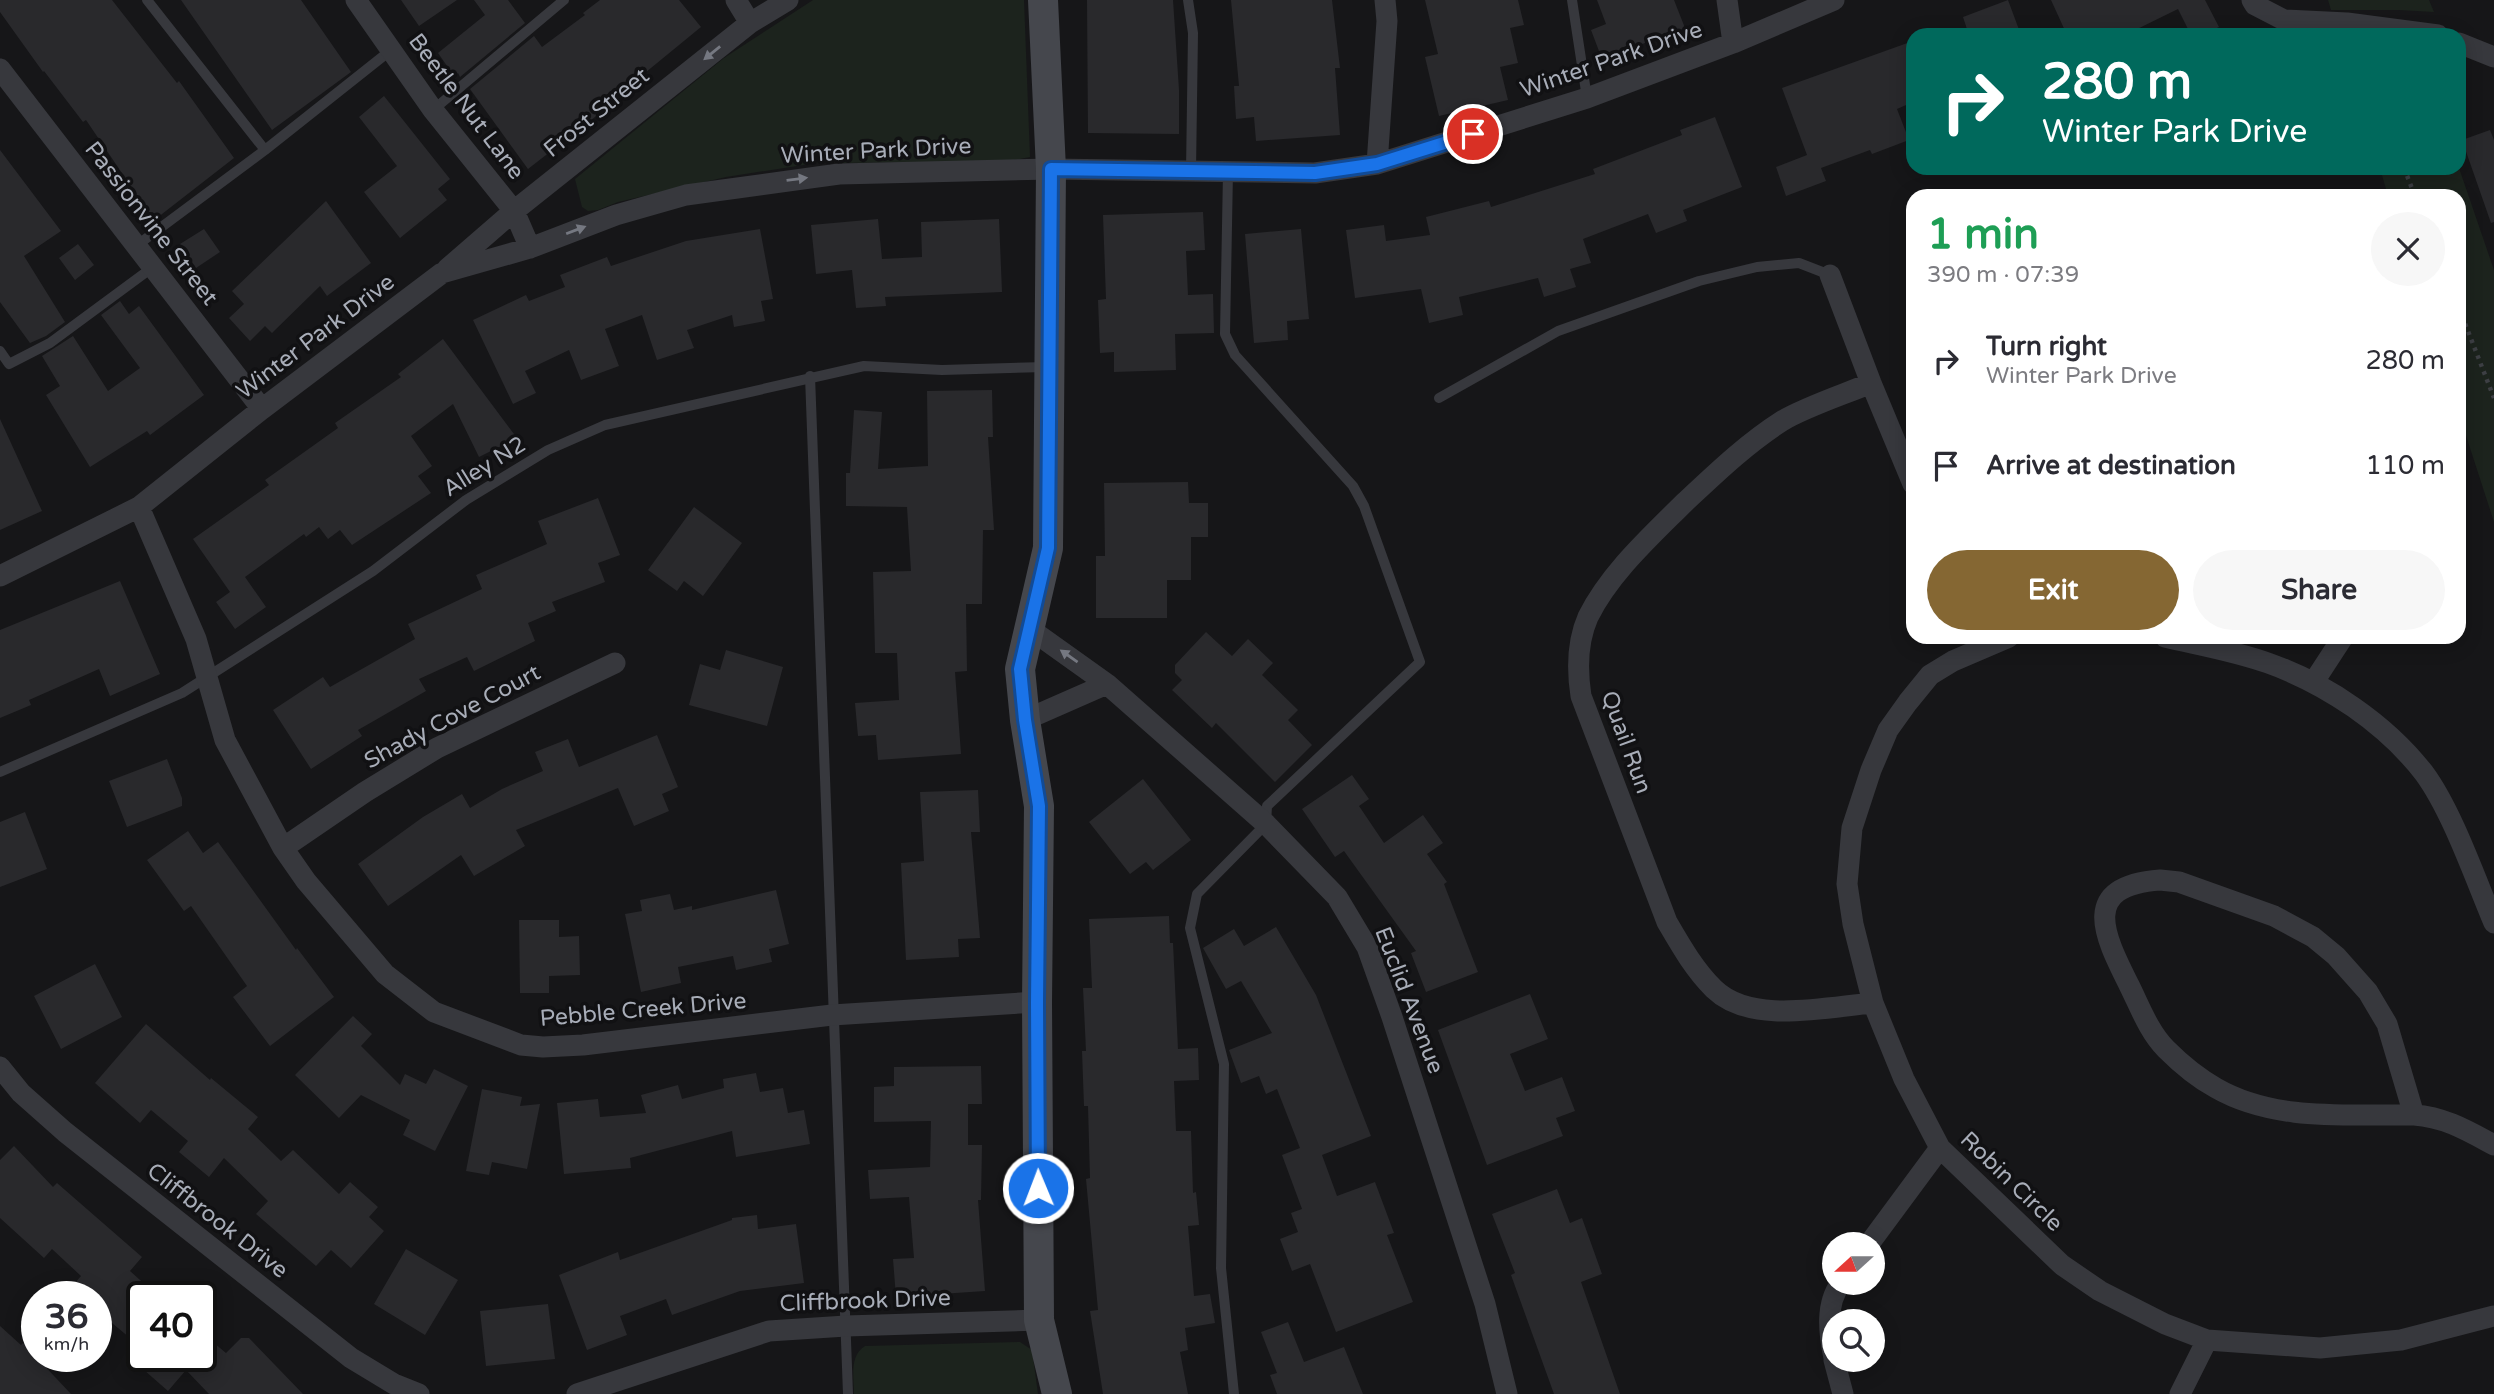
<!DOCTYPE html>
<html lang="en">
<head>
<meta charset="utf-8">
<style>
	body { margin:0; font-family:"Varela Round",sans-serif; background:#f7f7f7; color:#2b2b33; height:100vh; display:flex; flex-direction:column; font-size:26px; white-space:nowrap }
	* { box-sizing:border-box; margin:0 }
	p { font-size:23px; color:#7c7c81 }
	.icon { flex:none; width:38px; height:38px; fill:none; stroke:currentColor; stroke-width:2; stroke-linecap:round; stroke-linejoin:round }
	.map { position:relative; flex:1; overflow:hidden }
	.drawer { position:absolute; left:1906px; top:189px; width:560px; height:455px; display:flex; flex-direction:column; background:#fff; border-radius:21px; box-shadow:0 4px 18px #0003 }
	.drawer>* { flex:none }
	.hud { position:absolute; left:1906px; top:28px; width:560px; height:147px; border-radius:21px; box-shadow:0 4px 18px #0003; background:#00695c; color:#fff; overflow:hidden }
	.needle { width:46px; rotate:249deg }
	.fabs { position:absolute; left:1822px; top:1232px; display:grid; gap:14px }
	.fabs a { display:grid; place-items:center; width:63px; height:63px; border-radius:50%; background:#fff; box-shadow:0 4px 18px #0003; font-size:35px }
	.speed { position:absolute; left:21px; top:1281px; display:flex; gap:14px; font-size:35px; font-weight:700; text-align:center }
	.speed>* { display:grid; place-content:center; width:91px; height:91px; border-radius:50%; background:#fff; box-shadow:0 4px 18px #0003; line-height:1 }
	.speed small { font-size:18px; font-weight:400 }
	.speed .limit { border:4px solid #111; border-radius:10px; background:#fff; color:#111 }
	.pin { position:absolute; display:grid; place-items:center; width:60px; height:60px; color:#fff; margin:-30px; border:4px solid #fff; border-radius:50%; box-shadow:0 2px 7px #0007 }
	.me { position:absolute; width:77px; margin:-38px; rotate:359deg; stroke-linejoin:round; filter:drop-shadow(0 0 5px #0008) }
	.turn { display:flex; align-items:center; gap:24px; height:147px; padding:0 21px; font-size:32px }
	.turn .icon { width:91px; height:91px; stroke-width:2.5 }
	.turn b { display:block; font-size:49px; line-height:60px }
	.round { display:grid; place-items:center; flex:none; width:74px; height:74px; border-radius:37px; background:#f7f7f7 }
	.headline { display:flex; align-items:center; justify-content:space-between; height:119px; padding:0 21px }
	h1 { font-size:42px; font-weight:800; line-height:52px; color:#1e9e55 }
	.action { display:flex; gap:14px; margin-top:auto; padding:14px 21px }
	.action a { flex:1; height:80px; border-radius:42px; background:#856733; color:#fff; font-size:28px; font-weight:800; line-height:80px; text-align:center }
	.action a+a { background:#f7f7f7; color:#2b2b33 }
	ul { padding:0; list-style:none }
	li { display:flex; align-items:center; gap:21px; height:105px; padding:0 21px }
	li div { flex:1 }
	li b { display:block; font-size:26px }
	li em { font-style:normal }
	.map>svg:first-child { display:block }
	.green { fill:#1c231d }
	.building { fill:#29292c }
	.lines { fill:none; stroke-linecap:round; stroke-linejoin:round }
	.path { stroke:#3d3f44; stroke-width:4.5; stroke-dasharray:3.5 5; stroke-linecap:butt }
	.lane { stroke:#37383d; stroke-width:10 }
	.street { stroke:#37383d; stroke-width:21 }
	.secondary { stroke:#45474d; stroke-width:30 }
	.oneway { fill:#757881 }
	.route-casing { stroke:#114b97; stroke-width:18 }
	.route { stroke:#1a73e8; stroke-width:12 }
	.labels { text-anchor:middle; stroke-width:7; stroke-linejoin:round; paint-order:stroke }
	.street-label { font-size:23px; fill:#a8adb8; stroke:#111113 }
</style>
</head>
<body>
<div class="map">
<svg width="2494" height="1394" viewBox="0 0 2494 1394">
	<rect width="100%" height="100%" fill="#161618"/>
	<!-- green -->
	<path class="green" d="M813,0H1024L1030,157L1004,162L816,163L726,177L618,202L598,210L588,211L582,207L575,179L724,58Z
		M2328,0H2429L2434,12L2399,10H2331Z
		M2380,168H2459L2494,270V522L2459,414V196H2388Z
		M1020,1342L1032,1350L1038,1394H854C854,1377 849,1356 865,1346Z"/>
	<!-- building -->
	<path class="building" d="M0,0H112L177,83L179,81L234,158L153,221L130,190L132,188L86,120L83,122L44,71L43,72L0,12Z
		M181,0H301L351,72L272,130Z
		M401,0H457L419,26Z
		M474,0H508L525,23L460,77L458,73L454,76L438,53L485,15Z
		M600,0H679L701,27L629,86L631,89L528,169L470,89L534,36L542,47L585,15L583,13Z
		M1087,0H1173L1179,90V134L1088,133Z
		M1231,0H1332L1340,68H1335L1340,135L1256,141L1254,117L1236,119L1234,86H1239Z
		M1425,0H1518L1524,25L1510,28L1518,63L1500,67L1508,100L1439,116L1425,57L1438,54Z
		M1597,0H1674L1685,28L1602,59L1591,30L1606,24Z
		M2008,0L2021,35H1969L1963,17Z
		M2051,0H2205L2219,27L2202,35H2191L2178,9L2125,35H2067Z
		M1913,41V102L1897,109L1909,140L1872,154L1870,150L1821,168L1826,181L1786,196L1776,167L1807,155L1782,88Z
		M384,96L450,179L438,189L447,200L400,238L364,192L397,166L359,117Z
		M1715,117L1742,187L1683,210L1687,221L1656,233L1648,214L1583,239L1591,263L1570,269L1576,287L1544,297L1538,278L1459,297L1463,315L1429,323L1421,289L1355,298L1346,230L1384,225L1386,241L1430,235L1426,217L1489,201L1491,207L1595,174L1593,169L1682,135L1680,130Z
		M2490,130L2494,140V222L2491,223L2462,140Z
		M0,150L61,231L24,256L65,322L46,336L30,343L0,302Z
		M326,201L371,263L327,296L320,286L272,333L265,326L250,341L229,318L244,304L232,291Z
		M1203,212L1205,250L1186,251L1188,295L1213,294L1214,333L1175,334L1176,370L1114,372V352L1100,353L1098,300L1106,299L1103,215Z
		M878,219L882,259L922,257L921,222L999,219L1002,292L885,297L886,306L856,308L852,270L816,274L811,225Z
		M204,229L220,252L196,268L180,244Z
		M760,229L773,299L761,301L765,321L734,327L732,315L687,330L694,348L657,360L642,315L605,329L619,366L581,380L569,350L525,371L536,393L513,404L473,320L526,295L529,301L565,287L560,275L607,257L611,266L686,241Z
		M1301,229L1309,319L1287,321L1288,340L1254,343L1245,234Z
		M78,244L94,265L75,280L59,258Z
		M120,301L129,314L139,306L204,395L150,435L147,431L90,467L46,395L60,386L42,356L73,336L108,391L140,368L101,315Z
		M443,339L517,438L479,457L453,404L411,436L432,466L418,476L431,493L352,545L340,530L328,539L319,527L306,537L304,534L245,577L266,607L235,629L216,602L230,592L193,539L269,485L265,480L338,428L335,423L401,377L398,374Z
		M992,390L993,437H988L994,530H983L982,604H966L967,671L955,672L961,754L878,760L876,735L858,736L855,703L899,700L897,653H875L873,572L911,571L907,507L846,506V473H850L854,410L882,412L878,469L928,466L927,391Z
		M0,419L42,511L0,530Z
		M1188,482L1189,503H1208V537H1191V580H1167V618H1096V556H1105L1104,483Z
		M598,498L620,555L598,563L605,582L552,602L556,611L528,623L535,641L474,671L467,657L419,679L426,691L358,730L362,736L311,769L273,710L323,677L330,687L415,639L408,624L482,589L476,575L547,544L538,521Z
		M694,507L742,543L703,596L684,581L677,591L648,570Z
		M120,581L160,674L110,696L99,669L29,700L31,705L0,718V630Z
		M1206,632L1232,656L1248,639L1273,663L1262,675L1298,710L1288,720L1312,745L1275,782L1216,723L1212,728L1172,690L1182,680L1175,673V665Z
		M726,650L783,667L767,726L689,705L700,664L720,670Z
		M657,735L678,787L662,794L669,811L634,826L618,788L516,830L525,846L474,876L461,855L388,906L358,864L423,817L462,794L470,808L502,789L543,771L535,752L568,739L579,767Z
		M167,759L182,798V806L127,827L109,781Z
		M1352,775L1369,799L1359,806L1384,843L1423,815L1443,843L1427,854L1447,882L1444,884L1478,972L1426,992L1411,953L1416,951L1344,851L1335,857L1302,809Z
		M1143,779L1191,840L1153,870L1146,862L1130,874L1089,822Z
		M978,790L980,832H971L980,938L958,939L959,957L906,960L901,863L924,861L920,792Z
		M25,812L47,869L0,887V822Z
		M188,831L203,853L218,842L296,950L297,948L334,997L270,1046L233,997L247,986L191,906L184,911L147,860Z
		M776,890L789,944L769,949L772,962L736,970L733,956L678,967L681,983L641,992L625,914L642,911L640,900L670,894L674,910L692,906V910Z
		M1169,916L1170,943H1173L1178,1049L1198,1048L1199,1080L1174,1081L1176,1131H1191L1193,1193L1196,1192L1199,1225L1188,1226L1194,1296L1210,1294L1215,1323L1185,1328L1188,1350L1180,1352L1188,1394H1103L1090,1311L1098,1310L1086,1179L1090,1178L1088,1106H1084L1082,1051H1086L1083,988H1092L1089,919Z
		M519,920H559V937L579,936L580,975L549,976V993H520Z
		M1276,927L1316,995L1371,1136L1322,1155L1337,1196L1375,1182L1394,1233L1387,1235L1413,1302L1336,1332L1310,1264L1292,1271L1280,1239L1298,1232L1291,1213L1302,1209L1282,1155L1300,1148L1277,1089L1266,1094L1259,1076L1241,1083L1229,1050L1272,1033L1241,981L1226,989L1203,948L1234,929L1244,946Z
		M95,964L122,1017L61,1049L34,996Z
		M1530,994L1548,1039L1510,1054L1525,1091L1562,1077L1575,1111L1556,1118L1563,1136L1487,1165L1438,1030Z
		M353,1016L372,1034L361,1046L400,1085L405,1074L426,1084L434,1069L468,1086L435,1151L403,1135L410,1120L361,1095L339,1118L295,1075Z
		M146,1024L210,1080L211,1078L258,1117L248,1129L281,1161L293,1150L339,1194L350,1182L378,1207L369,1217L384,1231L351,1268L331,1250L316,1266L256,1214L268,1201L224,1158L209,1177L179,1152L188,1141L151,1110L140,1123L95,1083Z
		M981,1066L982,1104H968V1145H982L981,1200H978L985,1291L896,1297L893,1259L914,1258L909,1197L870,1199L868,1170L930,1167L931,1121L874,1122V1087L894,1086V1067Z
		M756,1073L760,1092L783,1088L788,1113L804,1110L810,1144L736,1157L732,1131L630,1158L631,1168L564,1174L557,1103L598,1099L600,1117L646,1113L641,1095L678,1085L682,1099L724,1088L723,1079Z
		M482,1089L522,1097L520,1106L540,1104L527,1169L492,1162L489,1175L466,1171Z
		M14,1146L53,1187L57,1183L142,1257L130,1271L159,1297H142V1348L112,1323L96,1342V1297H63L81,1276L52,1249L44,1258L0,1218V1160Z
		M1557,1189L1570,1223L1582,1218L1602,1274L1581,1282L1620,1394H1554L1511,1275L1515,1273L1492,1214Z
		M757,1215L758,1229L796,1224L804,1283L740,1291L672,1315L666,1299L620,1316L627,1335L587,1350L559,1275L618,1252L620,1260L732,1220V1218Z
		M406,1249L458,1280L425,1335L374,1304Z
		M548,1304L555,1359L486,1366L480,1311Z
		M1288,1322L1304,1362L1344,1347L1363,1394H1277L1270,1375L1277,1373L1261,1332Z
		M0,1326L21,1345L23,1343L71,1394H0Z
		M201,1332L226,1353L241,1338H249L303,1394H209L186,1370L168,1391L128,1356H201Z"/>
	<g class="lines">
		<!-- path -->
		<path class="path" d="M2404,168L2415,196
			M2459,308L2494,398"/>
		<!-- lane -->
		<path class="lane" d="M147,0L265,150
			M1188,0L1193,33L1191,171
			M1572,0L1587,98
			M433,110L564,0
			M1228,172L1225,334L1235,355L1353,486L1364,506L1420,662L1267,806L1266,824L1197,894L1190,928L1224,1064L1221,1268L1234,1394
			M136,246L265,150L391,50
			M0,351L9,364L50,343L153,267
			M810,376L848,1394
			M1439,398L1558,331L1699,281L1757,267L1799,263L1830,275
			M0,772L182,693L373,571L466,500L548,450L605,425L864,366L942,370L1046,367"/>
		<!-- street -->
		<path class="street" d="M356,0L433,110L514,211L530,248
			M736,0L750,23
			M1727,0L1733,43
			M2252,0L2255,5L2284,20L2347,23L2438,35
			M2459,43L2494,57
			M0,69L262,409
			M1377,164L1387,21L1385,0
			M447,269L514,211L750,23L788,0
			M1830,275L1871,383L1913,484
			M1871,383C1845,394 1805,407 1782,421C1746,444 1715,474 1684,503C1650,537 1610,573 1588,617C1577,642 1577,670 1581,696L1667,922C1681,946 1694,969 1714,989C1751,1025 1826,1007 1873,1003
			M139,507L196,639L225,740L283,848L306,881L385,974L434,1012L521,1045L543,1047L583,1045L832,1015L1037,1002
			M0,576L139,507L262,409L442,273L530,248L616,215L686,195L839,174L1051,169L1315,173L1377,164L1587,98L1733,43L1834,0
			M1030,629L1107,684L1266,824L1337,897L1367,947L1392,1017L1485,1304L1507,1394
			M2009,637L1953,661L1930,675L1908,702L1888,730L1871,770L1852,828L1847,884L1853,924L1873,1003L1904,1079L1940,1148L2062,1265L2100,1291L2165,1324L2207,1340L2320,1348L2401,1340L2494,1316
			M2165,637C2199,645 2235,651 2268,663C2327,684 2386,724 2424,773C2452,811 2475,878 2494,923
			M2313,683L2343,637
			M1025,720L1107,684
			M283,848L365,792L437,748L615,663
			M2160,880L2179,882L2274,916L2313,937L2336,956L2368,992L2387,1024L2414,1115C2349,1114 2275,1122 2216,1088C2198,1078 2181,1064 2166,1049C2149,1032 2140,1007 2129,985C2104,935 2079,886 2160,880Z
			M0,1067L21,1093L65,1132L351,1358L394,1384L419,1394
			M2414,1115C2445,1117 2468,1131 2494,1145
			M1869,1244L1940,1148
			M1834,1358C1829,1334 1825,1304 1841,1283
			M1834,1360L1843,1394
			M577,1394L769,1331L846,1326L1039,1320
			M2180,1394L2207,1340"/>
		<!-- secondary -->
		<path class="secondary" d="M1043,0L1051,169L1048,548L1020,669L1025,720L1039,806L1037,1002L1039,1320L1057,1394"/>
	</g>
	<!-- one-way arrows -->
	<defs><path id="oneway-solid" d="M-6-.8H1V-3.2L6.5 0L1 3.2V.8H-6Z" transform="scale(1.75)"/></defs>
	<g class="oneway">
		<use href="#oneway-solid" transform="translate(712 53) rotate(141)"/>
		<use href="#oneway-solid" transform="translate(797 179) rotate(-7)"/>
		<use href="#oneway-solid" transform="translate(576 230) rotate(-21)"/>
		<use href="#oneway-solid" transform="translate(1069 656) rotate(-145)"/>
	</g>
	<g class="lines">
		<defs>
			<path id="route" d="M1038,1188L1037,1002L1039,806L1025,720L1020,669L1048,548L1051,169L1315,173L1377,164L1473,134"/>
		</defs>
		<!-- route casing -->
		<use href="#route" class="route-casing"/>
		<!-- route -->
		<use href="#route" class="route"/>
	</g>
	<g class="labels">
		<!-- street labels -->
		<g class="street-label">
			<text transform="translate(1611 59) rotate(-19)" y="8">Winter Park Drive</text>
			<text transform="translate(467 106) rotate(53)" y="8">Beetle Nut Lane</text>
			<text transform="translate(596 112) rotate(-39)" y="8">Frost Street</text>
			<text transform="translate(876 150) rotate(-3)" y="8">Winter Park Drive</text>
			<text transform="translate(152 223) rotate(52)" y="8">Passionvine Street</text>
			<text transform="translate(315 336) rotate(-37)" y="8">Winter Park Drive</text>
			<text transform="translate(484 466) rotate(-32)" y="8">Alley N2</text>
			<text transform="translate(452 716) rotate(-28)" y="8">Shady Cove Court</text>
			<text transform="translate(1627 742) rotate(70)" y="8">Quail Run</text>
			<text transform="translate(1410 1000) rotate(69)" y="8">Euclid Avenue</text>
			<text transform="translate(643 1009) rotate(-5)" y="8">Pebble Creek Drive</text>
			<text transform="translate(2012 1181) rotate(44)" y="8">Robin Circle</text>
			<text transform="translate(218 1220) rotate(38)" y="8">Cliffbrook Drive</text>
			<text transform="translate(865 1300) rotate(-2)" y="8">Cliffbrook Drive</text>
		</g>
	</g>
</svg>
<div class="fabs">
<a><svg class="needle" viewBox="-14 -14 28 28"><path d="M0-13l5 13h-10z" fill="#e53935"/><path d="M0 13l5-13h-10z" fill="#7c7c81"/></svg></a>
<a><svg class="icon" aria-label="search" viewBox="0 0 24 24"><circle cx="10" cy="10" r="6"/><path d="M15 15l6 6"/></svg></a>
</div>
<div class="speed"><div>36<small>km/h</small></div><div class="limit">40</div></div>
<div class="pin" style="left:1473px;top:134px;background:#d93025"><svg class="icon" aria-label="arrive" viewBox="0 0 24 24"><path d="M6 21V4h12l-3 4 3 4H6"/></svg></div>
<svg class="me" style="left:1038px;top:1188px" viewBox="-20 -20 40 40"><circle r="17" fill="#1a73e8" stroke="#fff" stroke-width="3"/><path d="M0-11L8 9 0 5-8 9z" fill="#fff"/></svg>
<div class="hud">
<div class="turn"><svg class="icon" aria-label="right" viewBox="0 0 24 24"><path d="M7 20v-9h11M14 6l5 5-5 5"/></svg><div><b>280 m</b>Winter Park Drive</div></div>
</div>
<section class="drawer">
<div class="headline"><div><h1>1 min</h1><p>390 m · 07:39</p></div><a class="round"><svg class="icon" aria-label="close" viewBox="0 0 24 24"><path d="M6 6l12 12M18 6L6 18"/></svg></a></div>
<ul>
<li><svg class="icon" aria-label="right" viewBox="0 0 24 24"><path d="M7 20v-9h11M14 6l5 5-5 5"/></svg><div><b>Turn right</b><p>Winter Park Drive</p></div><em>280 m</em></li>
<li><svg class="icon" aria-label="arrive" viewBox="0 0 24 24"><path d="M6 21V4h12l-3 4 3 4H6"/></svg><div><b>Arrive at destination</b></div><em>110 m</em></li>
</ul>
<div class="action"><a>Exit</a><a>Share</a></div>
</section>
</div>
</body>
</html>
